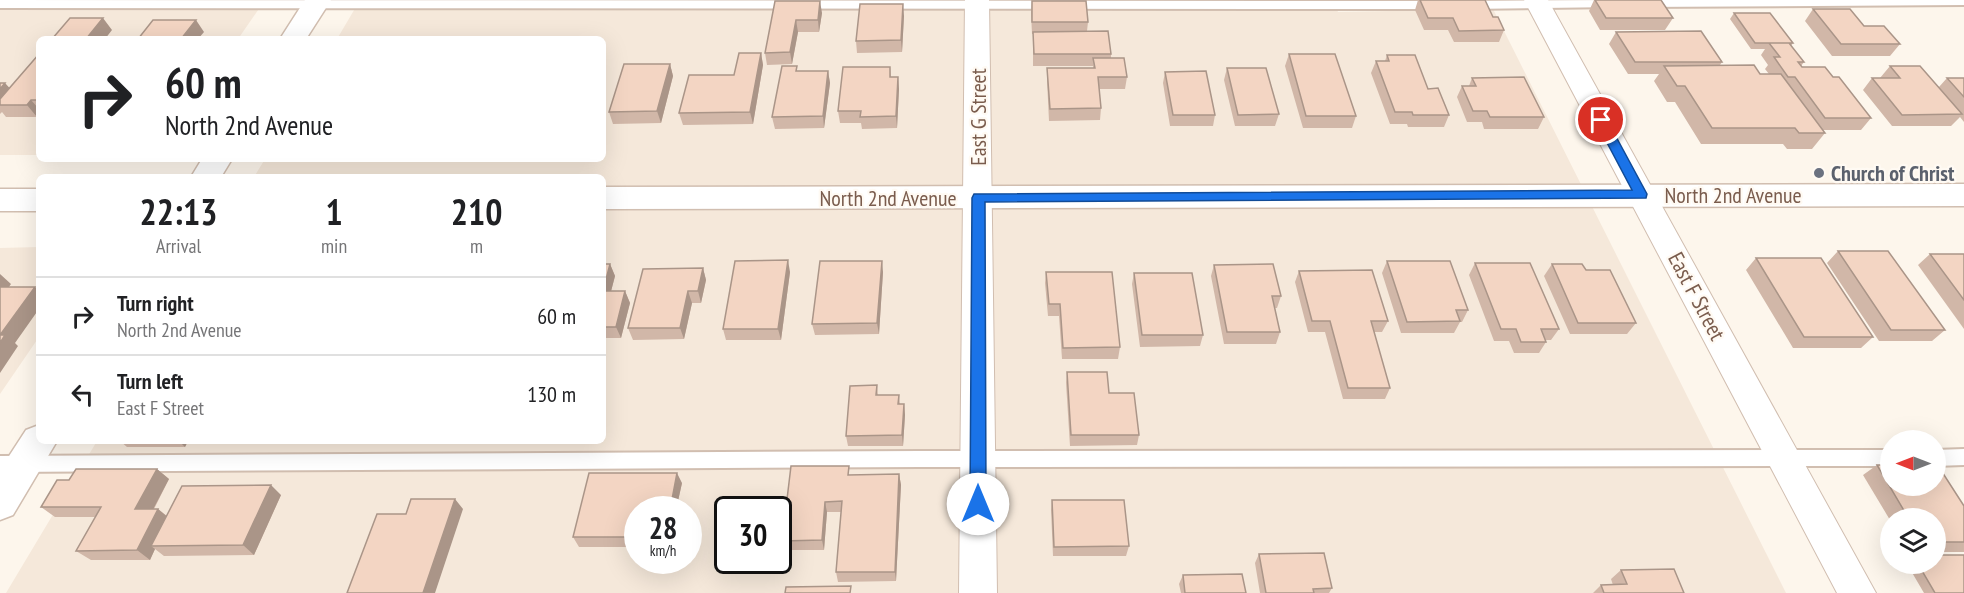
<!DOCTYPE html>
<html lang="en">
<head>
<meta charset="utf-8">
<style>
	body { margin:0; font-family:"PT Sans Narrow",sans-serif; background:#f2f2f2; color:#202124; height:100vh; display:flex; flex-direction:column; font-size:22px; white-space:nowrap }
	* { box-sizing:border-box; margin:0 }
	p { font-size:20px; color:#757577 }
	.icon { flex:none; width:33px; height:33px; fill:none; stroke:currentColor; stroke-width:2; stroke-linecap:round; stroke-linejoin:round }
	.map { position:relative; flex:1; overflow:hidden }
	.sheet { position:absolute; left:36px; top:174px; width:570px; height:270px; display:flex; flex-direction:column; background:#fff; border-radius:9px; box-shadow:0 6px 24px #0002 }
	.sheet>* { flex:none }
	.top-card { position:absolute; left:36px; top:36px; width:570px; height:126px; border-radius:9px; box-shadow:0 6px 24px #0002; background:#fff; color:#202124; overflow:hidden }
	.needle { width:39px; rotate:270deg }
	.controls { position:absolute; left:1880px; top:430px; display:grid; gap:12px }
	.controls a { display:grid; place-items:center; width:66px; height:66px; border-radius:50%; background:#fff; box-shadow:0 6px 24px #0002; font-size:30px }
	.speed { position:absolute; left:624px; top:496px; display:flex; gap:12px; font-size:30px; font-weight:700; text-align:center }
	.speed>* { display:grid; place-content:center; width:78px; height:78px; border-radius:50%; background:#fff; box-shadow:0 6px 24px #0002; line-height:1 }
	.speed small { font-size:15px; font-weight:400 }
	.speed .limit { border:3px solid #111; border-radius:9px; background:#fff; color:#111 }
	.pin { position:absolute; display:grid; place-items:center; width:51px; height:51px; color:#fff; margin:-26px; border:3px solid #fff; border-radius:50%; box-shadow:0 2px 6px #0007 }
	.me { position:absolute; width:66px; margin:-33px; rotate:0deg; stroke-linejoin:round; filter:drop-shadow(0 0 4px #0008) }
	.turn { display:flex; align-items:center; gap:21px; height:126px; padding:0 30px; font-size:27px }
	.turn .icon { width:78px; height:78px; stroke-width:2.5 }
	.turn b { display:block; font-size:42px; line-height:51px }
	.eta { display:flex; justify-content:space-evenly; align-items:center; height:102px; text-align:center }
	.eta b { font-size:36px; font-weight:700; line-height:42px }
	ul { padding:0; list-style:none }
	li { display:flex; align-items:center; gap:18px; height:78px; padding:0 30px; border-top:2px solid #e0e0e0 }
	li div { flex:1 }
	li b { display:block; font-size:22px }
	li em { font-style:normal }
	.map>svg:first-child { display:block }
	.residential { fill:#f5e8da; fill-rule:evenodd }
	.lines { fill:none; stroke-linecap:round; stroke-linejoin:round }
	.service-casing { stroke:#d1beb0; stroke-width:4 }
	.minor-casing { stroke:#d1beb0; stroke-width:2 }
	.tertiary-casing { stroke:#d1beb0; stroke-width:3 }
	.service { fill:#fff; fill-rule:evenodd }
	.minor { fill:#fff; fill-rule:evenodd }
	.tertiary { fill:#fff; fill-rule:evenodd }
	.wall { fill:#d1b7a8 }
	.shaded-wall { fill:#aa9588 }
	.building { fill:#f3d5c3; stroke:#aa9588; stroke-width:1.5 }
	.route { fill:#1a73e8; stroke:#114b97; stroke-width:1.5 }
	.worship-dot { fill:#6b7280; stroke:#fffaf3; stroke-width:2 }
	.labels { text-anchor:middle; stroke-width:4.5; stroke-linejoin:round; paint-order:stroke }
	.street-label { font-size:22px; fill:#7a5c4d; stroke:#fffaf3 }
	.worship-label { font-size:22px; font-weight:bold; fill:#5b616d; stroke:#fffaf3; text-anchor:start }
</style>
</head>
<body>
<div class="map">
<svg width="1964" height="593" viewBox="0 0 1964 593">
	<rect width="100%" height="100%" fill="#fdf6ec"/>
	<!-- residential -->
	<path class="residential" d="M0,0H265L238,39H39V155H0Z
		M360,0H1333L1338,12L1493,9L1786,593H6L97,441H603V177H254L265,159H603V39H337ZM638,510H688V561H638ZM728,510H778V561H728Z
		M39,247V337L0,394V248Z"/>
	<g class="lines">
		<defs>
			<path id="service" d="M0,0L1439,1L1445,5L1439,9L0,8Z
				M1613,0L1618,1L1619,4L1618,7L1465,9L1459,5L1465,1Z
				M1642,0H1964V5L1637,7L1636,4L1637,1Z
				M1964,449V465L1935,466V450Z
				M1890,450V466L920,467L0,472V456L920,451Z"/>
			<path id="minor" d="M965,0H989L997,593H959Z
				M1524,0H1548L1876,593H1837Z"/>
			<path id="tertiary" d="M305,0H331L306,39H280Z
				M202,159H232L221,177H191Z
				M1964,184V206L603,209V187Z
				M0,189H39V211H0Z
				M39,425V441H57L13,515L0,520V470L26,430Z"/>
		</defs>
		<!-- service casing -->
		<use href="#service" class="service-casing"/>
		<!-- minor casing -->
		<use href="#minor" class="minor-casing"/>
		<!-- tertiary casing -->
		<use href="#tertiary" class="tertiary-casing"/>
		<!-- service -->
		<use href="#service" class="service"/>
		<!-- minor -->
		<use href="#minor" class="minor"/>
		<!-- tertiary -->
		<use href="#tertiary" class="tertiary"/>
	</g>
	<!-- wall -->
	<path class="wall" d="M1418,0H1485L1493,17L1504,30L1499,42H1454L1448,30H1424L1415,10Z
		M1594,0H1661L1673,18L1665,30H1600L1589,11Z
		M775,1L822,13L819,32H798L792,64L767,65L765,53Z
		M1032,1L1088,22L1087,31L1111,54V58L1127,77L1125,89H1099L1101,108L1100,120L1049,121L1047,80V68H1093V66H1033V34H1032L1031,13Z
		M1813,9L1864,26L1900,44L1890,56H1832L1805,21Z
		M1734,13L1793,43L1791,46L1804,62L1801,66L1802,67L1833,77L1871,118L1861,130H1823L1825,133L1812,149H1787L1783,144H1701L1675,102H1667L1654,81L1659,74H1628L1609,44L1616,32L1722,62L1720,65L1760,74H1769L1765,69L1768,65L1761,55L1765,49H1751L1730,19Z
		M904,16L902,52L857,53L856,41Z
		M761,53L763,65L753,124L683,125L679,113L734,75Z
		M39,54V114L37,117H6L2,112L0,114V83L9,88Z
		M1289,54L1356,116L1352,128H1303L1285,66Z
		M1387,55L1428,89L1449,115L1444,127H1408L1407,124H1390L1371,73L1376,61H1385Z
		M670,64L673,76L661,123L613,124L609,112Z
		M1890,66L1939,87L1947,78H1964V122L1960,117L1951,126H1892L1863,90L1872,78H1880Z
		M890,67L891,77H898L899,89L897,128L862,129L861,123H840L838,111Z
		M1227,68L1279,114L1275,126H1235L1224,80Z
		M798,71H828L830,83L824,128L775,129L772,117Z
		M1165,72L1215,115L1213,126H1170L1163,83Z
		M1472,78L1544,117L1538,129H1484L1482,122H1467L1457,97L1462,86H1469Z
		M1838,251L1945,330L1932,341H1879L1827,263Z
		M1930,254H1964V329L1918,265Z
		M1756,258L1873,337L1861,348H1793L1746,270Z
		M1387,261L1468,310L1462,322H1460L1454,333H1401L1382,273Z
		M1475,263L1559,329L1551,340H1546V342L1539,353H1514L1509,341H1494L1469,275Z
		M603,264H610L615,276L611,291H625L630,303L621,338H603Z
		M1552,264L1586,270L1636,323L1627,334H1570L1544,276Z
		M1214,265L1281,296L1277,308H1275L1280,332L1276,344H1224L1211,276Z
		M703,268L706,280L701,303H692L684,339L633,340L628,328Z
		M1299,271L1388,321L1382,332H1374L1390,388L1385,399H1343L1325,332H1308L1295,282Z
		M790,272L781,340H726L723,329Z
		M883,272L879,334L815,335L812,324Z
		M1046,272L1120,347L1118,359H1062L1059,316H1048L1045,283Z
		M1134,273L1203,335L1200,346L1140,347L1132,284Z
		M1067,372L1109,393L1139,435L1137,445L1070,446L1066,383Z
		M877,385L878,395H899L900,404H904L905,415L903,446H848L846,436Z
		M120,441H188L185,447H127Z
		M1877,465L1964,506V552H1935V519H1890V520L1863,475Z
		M157,469L169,479L154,509H158L167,516L281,495L254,555L164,556L155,549L150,560H91L76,551L96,517H55L41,507L69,480Z
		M899,474L901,485L896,581L838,582L836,572L841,512H827L824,550H785L782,541L851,475Z
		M682,483L676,510H638V547H579L573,537Z
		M1052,500L1129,546L1126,556H1053L1051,510Z
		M1259,554L1332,588L1329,593H1260L1255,563Z
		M1907,564H1935L1964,593H1924Z
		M1621,570L1684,593H1593L1601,585H1613L1611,579Z
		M1183,575L1246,593H1181L1179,584Z"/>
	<!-- shaded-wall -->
	<path class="shaded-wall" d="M820,1L822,13L819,32L818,20Z
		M903,4L904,16L902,52L901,40Z
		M103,18L112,30L105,39H86Z
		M196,20L204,32L198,39H181Z
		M796,20L798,32L792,64L790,52Z
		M761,53L763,65L753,124L750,112Z
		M670,64L673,76L661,123L657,111Z
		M828,71L830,83L824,128L823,116Z
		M898,77L899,89L897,128L896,116Z
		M5,83L16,95L0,105V89Z
		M31,100L39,109V114L37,117L27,105Z
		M788,260L790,272L781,340L778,329Z
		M882,261L883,272L879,334L877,323Z
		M610,264L615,276L608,303L603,292Z
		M703,268L706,280L701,303L698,291Z
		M0,274L11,284L1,298L0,297Z
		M35,287L39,290V309L15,343L18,346L0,373V335Z
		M625,291L630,303L621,338L616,327Z
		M688,291L692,303L684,339L680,328Z
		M904,404L905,415L903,446L902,435Z
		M179,441H188L185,447Z
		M157,469L169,479L148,519L135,509Z
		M677,473L682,483L676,510H670Z
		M899,474L901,485L896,581L895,572Z
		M271,485L281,495L254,555L243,545Z
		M455,499L463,509L435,593H423Z
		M825,502L827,512L824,550L822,540Z
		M158,509L170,519L151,546L155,549L150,560L137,550Z"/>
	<!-- building -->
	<path class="building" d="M1420,0H1485L1493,17H1498L1504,30L1459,31L1453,18H1428Z
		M1595,0H1661L1673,18H1606Z
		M775,1H820L818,20H796L790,52L765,53Z
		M1032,1H1086L1088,22H1032Z
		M860,4H903L901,40L856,41Z
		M1813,9H1850L1864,26H1884L1900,44H1841Z
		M1734,13H1770L1793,43H1755Z
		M70,18H103L86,39H52Z
		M153,20H196L181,39H138Z
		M1108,31L1111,54H1034L1033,32Z
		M1701,31L1722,62H1635L1616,32Z
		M1769,43H1789L1804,62H1798L1802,67H1825L1833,77H1839L1871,118H1825L1795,77H1788L1774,57H1780Z
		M739,53H761L750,112L679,113L689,75H734Z
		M39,54V100H31L27,105H0V99Z
		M1289,54H1335L1356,116H1306Z
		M1387,55H1415L1428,89L1438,88L1449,115H1413L1412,112H1395L1376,61H1389Z
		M1093,58H1124L1127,77H1098L1101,108L1050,109L1047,68H1095Z
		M624,64H670L657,111L609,112Z
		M1754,65L1760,74H1781L1825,133H1799L1795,128H1712L1685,86H1677L1664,66Z
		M782,66H797L796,71H828L823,116L772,117Z
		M1890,66H1920L1962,114L1902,115L1872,78H1900Z
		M843,67H890V77H898L896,116L860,117L861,111H838Z
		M1227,68H1266L1279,114L1238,115Z
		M1206,71L1215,115H1173L1165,72Z
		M1524,77L1544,117H1490L1487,111H1473L1462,86H1476L1472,78Z
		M1947,78H1964V97Z
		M0,83H5L0,89Z
		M1838,251H1888L1945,330H1891Z
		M1930,254H1964V300Z
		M1756,258H1821L1873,337H1804Z
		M788,260L778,329H723L735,261Z
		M820,261H882L877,323L812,324Z
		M1387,261H1450L1468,310H1456L1460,321L1407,322Z
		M1475,263H1530L1559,329H1541L1546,342H1521L1516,329H1501Z
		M603,264H610L603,291Z
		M1273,264L1281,296H1272L1280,332H1227L1214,265Z
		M1552,264H1582L1586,270H1610L1636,323H1578Z
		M703,268L698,291H688L680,328H628L643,269Z
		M1372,270L1388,321H1371L1390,388H1348L1330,321H1312L1299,271Z
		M1046,272H1112L1120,347L1063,348L1060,304H1049Z
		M1134,273H1192L1203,335H1142Z
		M0,287H35L0,335H5L0,343Z
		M603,291H625L616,327H603Z
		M1067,372H1107L1109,393H1134L1139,435H1071Z
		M877,385L876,395H899L898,404H904L902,435L846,436L850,386Z
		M1935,464H1937L1964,506V542H1935V519H1909L1877,465H1890V486H1935Z
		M791,466H849L848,475L899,474L895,572H836L842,501L825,502L822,540L782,541Z
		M76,469H157L135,509H158L137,550L76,551L101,507H41L57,480H69Z
		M589,473H677L670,510H638V537H573Z
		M271,485L243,545L151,546L182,486Z
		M411,499H455L423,593H347L377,514H406Z
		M1052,500H1124L1129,546L1054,547Z
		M1324,553L1332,588L1313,589L1314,593H1266L1259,554Z
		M1935,555H1964V593H1935L1918,564H1935Z
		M1674,569L1684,593H1604L1601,585L1627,584L1621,570Z
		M1242,574L1246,593H1185L1183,575Z
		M851,586L850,593H785L786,587Z"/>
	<!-- route -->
	<path class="route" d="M1601,116L1607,120L1647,194L1646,198L985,202L986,504L984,509L978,511L973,509L970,504L972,198L974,194L1632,190L1595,120Z"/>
	<!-- markers -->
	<circle class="worship-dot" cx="1819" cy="173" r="6"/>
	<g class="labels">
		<!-- street labels -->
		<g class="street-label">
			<text transform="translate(978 117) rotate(-90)" y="8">East G Street</text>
			<text x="1733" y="203">North 2nd Avenue</text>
			<text x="888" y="206">North 2nd Avenue</text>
			<text transform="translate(1697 296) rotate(62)" y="8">East F Street</text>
		</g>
		<!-- worship labels -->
		<g class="worship-label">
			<text x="1831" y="181">Church of Christ</text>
		</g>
	</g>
</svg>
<div class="controls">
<a><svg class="needle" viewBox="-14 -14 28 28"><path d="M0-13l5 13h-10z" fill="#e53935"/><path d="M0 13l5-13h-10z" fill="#757577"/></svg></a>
<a><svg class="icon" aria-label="layers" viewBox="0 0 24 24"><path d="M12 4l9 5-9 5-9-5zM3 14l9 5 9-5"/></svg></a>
</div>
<div class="speed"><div>28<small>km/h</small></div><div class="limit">30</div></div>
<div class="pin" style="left:1601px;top:120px;background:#d93025"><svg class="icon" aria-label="arrive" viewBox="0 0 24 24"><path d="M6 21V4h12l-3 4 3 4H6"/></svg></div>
<svg class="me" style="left:978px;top:504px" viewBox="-20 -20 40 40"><circle r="19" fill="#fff"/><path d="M0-13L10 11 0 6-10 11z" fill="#1a73e8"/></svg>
<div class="top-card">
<div class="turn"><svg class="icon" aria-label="right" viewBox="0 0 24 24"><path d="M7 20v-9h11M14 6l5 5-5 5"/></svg><div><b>60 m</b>North 2nd Avenue</div></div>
</div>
<section class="sheet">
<div class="eta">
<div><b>22:13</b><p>Arrival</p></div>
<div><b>1</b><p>min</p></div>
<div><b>210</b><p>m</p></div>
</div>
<ul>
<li><svg class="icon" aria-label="right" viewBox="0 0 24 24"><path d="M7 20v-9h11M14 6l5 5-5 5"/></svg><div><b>Turn right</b><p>North 2nd Avenue</p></div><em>60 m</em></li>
<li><svg class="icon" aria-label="left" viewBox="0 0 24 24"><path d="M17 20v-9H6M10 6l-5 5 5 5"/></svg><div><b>Turn left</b><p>East F Street</p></div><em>130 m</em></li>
</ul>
</section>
</div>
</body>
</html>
